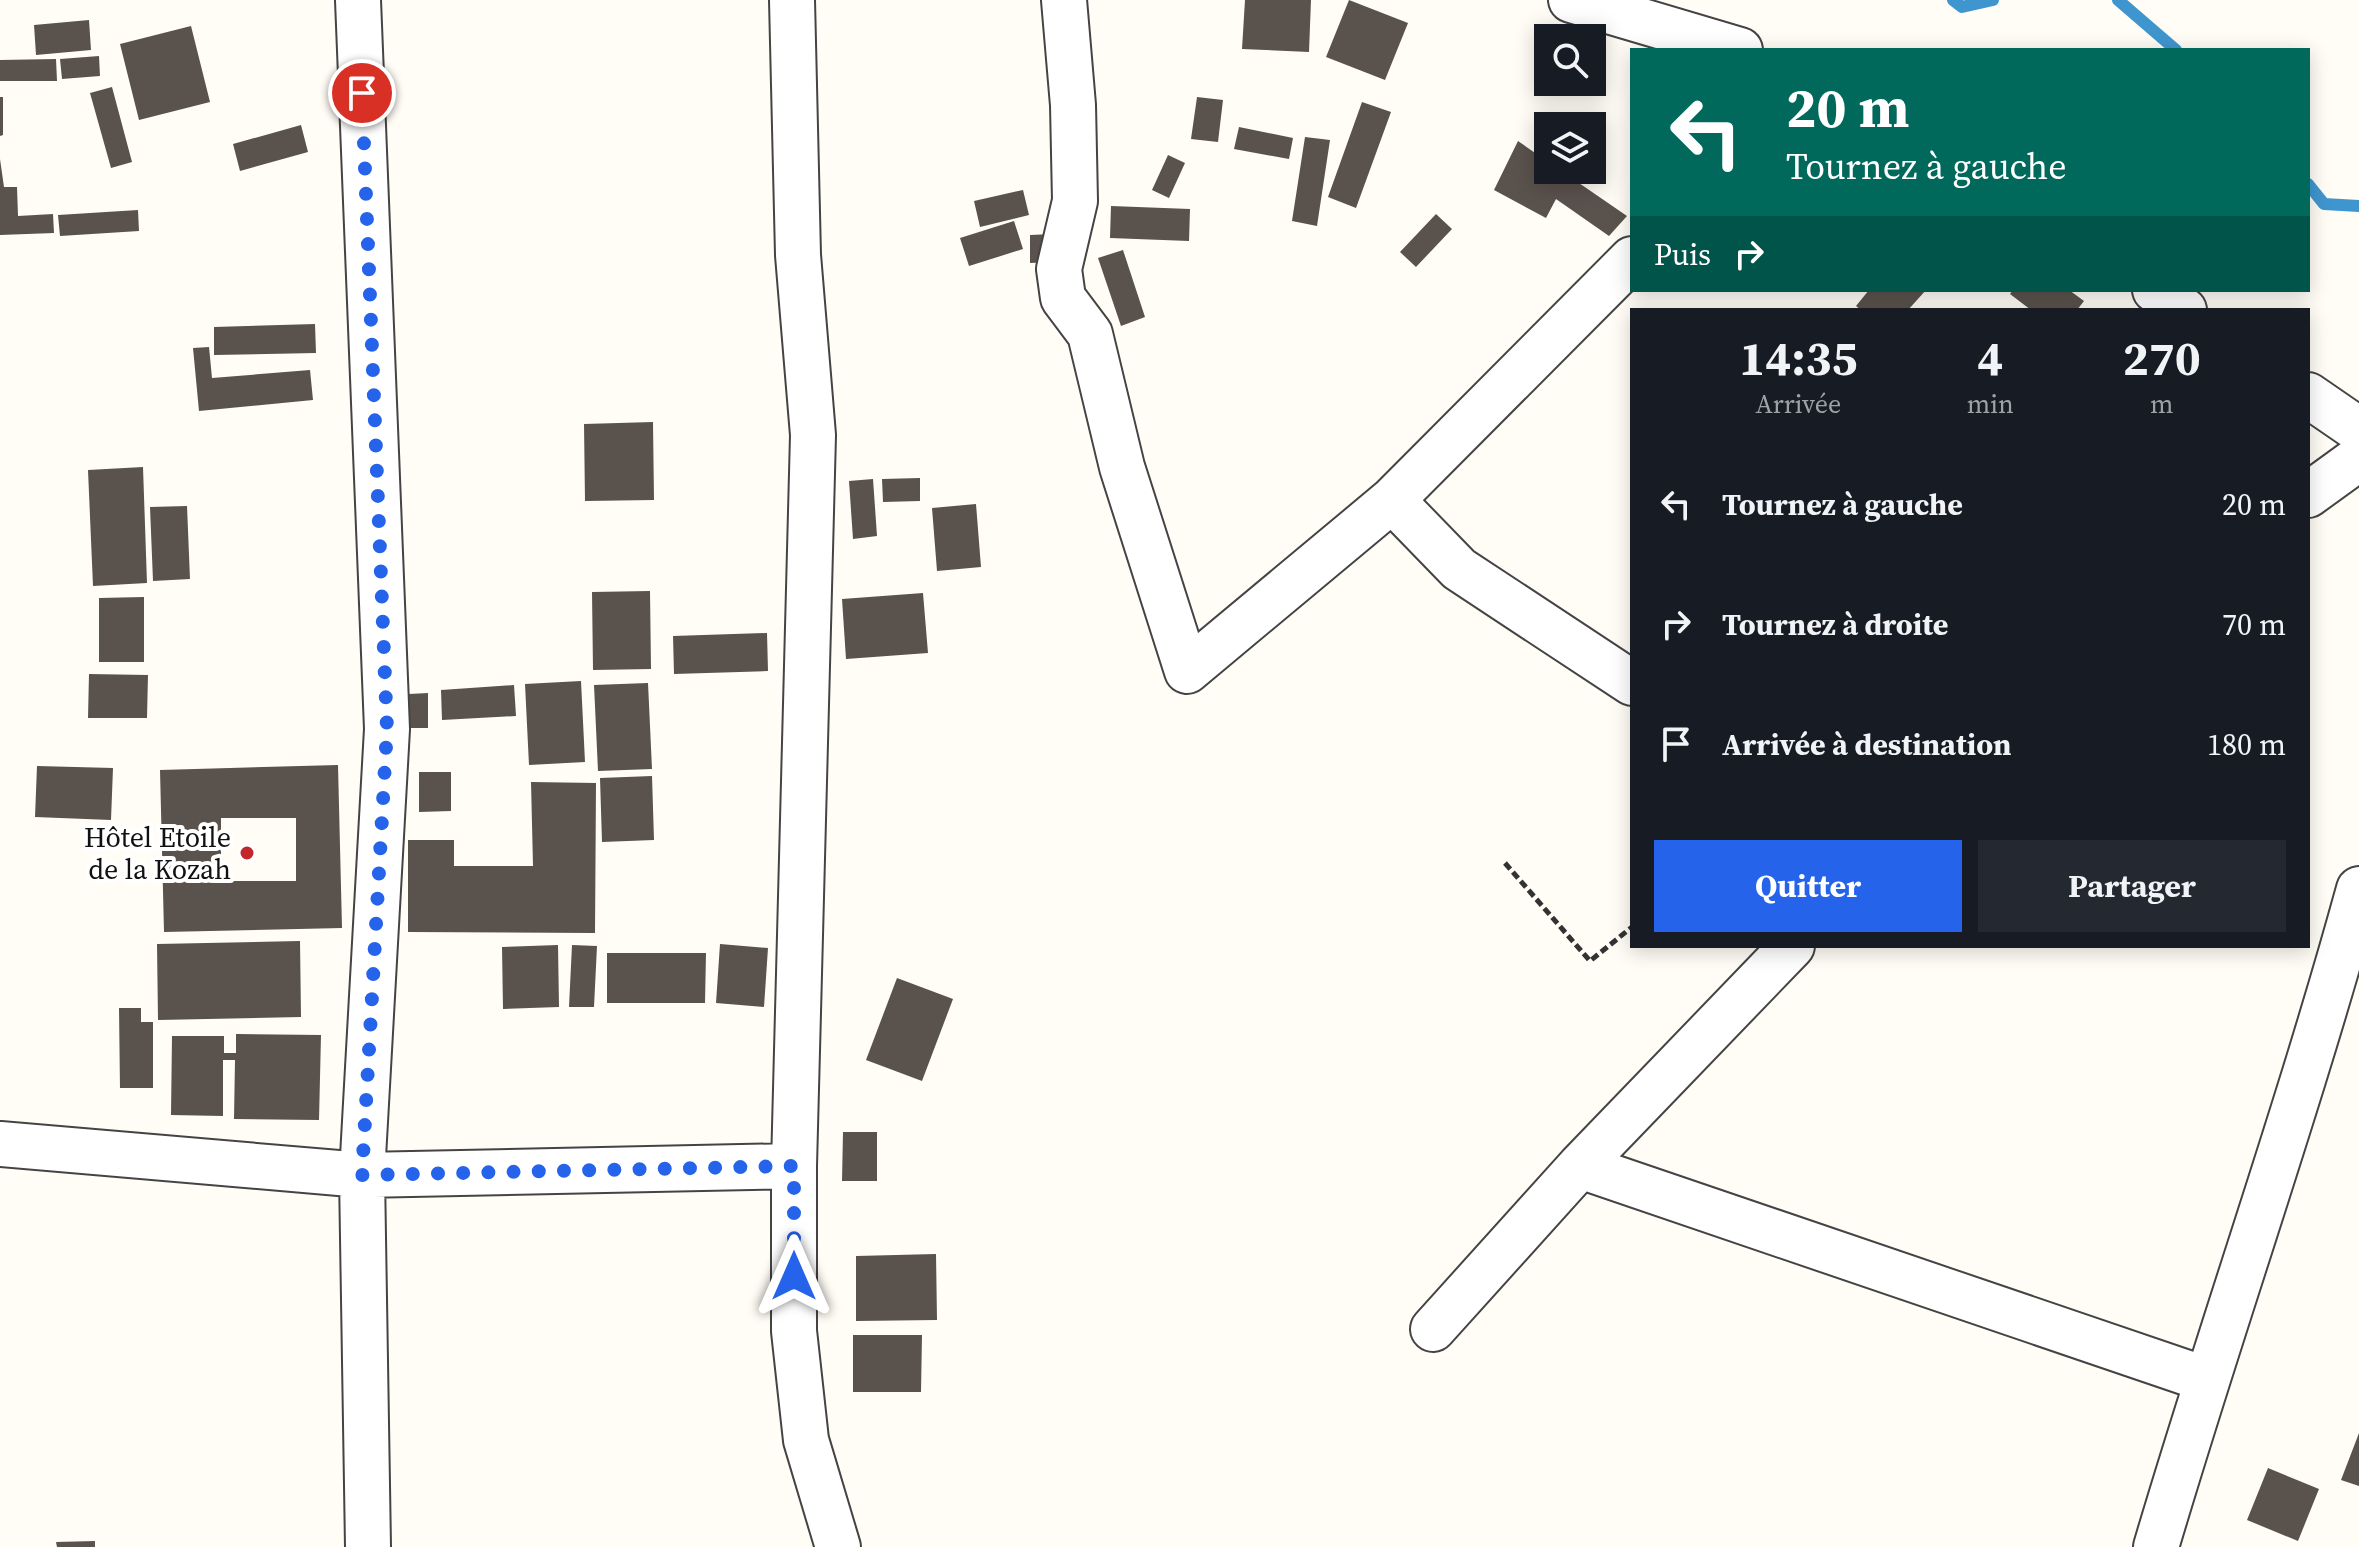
<!DOCTYPE html>
<html lang="fr">
<head>
<meta charset="utf-8">
<style>
	body { margin:0; font-family:"Source Serif 4",serif; background:#242831; color:#f1f3f6; height:100vh; display:flex; flex-direction:column; font-size:30px; white-space:nowrap }
	* { box-sizing:border-box; margin:0 }
	p { font-size:26px; color:#9ea1a6 }
	.icon { flex:none; width:44px; height:44px; fill:none; stroke:currentColor; stroke-width:2; stroke-linecap:round; stroke-linejoin:round }
	.map { position:relative; flex:1; overflow:hidden }
	.sheet { position:absolute; left:1630px; top:308px; width:680px; height:640px; display:flex; flex-direction:column; background:#171b24; border-radius:0px; box-shadow:0 4px 20px #0003 }
	.sheet>* { flex:none }
	.banner { position:absolute; left:1630px; top:48px; width:680px; height:244px; border-radius:0px; box-shadow:0 4px 20px #0003; background:#00695c; color:#fff; overflow:hidden }
	.tools { position:absolute; left:1534px; top:24px; display:grid; gap:16px }
	.tools a { display:grid; place-items:center; width:72px; height:72px; border-radius:0px; background:#171b24; box-shadow:0 4px 20px #0003; font-size:40px }
	.pin { position:absolute; display:grid; place-items:center; width:68px; height:68px; color:#fff; margin:-34px; border:4px solid #fff; border-radius:50%; box-shadow:0 2px 8px #0007 }
	.me { position:absolute; width:88px; margin:-44px; rotate:0deg; stroke-linejoin:round; filter:drop-shadow(0 0 6px #0008) }
	.turn { display:flex; align-items:center; gap:28px; height:168px; padding:0 24px; font-size:36px }
	.turn .icon { width:104px; height:104px; stroke-width:2.5 }
	.turn b { display:block; font-size:56px; line-height:68px }
	.then { display:flex; align-items:center; height:76px; padding:0 24px; background:#0003; gap:16px; font-size:30px }
	.eta { display:flex; justify-content:space-evenly; align-items:center; height:136px; text-align:center }
	.eta b { font-size:48px; font-weight:700; line-height:56px }
	.button { display:flex; gap:16px; margin-top:auto; padding:16px 24px }
	.button a { flex:1; height:92px; border-radius:0px; background:#2563eb; color:#fff; font-size:32px; font-weight:700; line-height:92px; text-align:center }
	.button a+a { background:#242831; color:#f1f3f6 }
	ul { padding:0; list-style:none }
	li { display:flex; align-items:center; gap:24px; height:120px; padding:0 24px }
	li div { flex:1 }
	li b { display:block; font-size:30px }
	li em { font-style:normal }
	.map>svg:first-child { display:block }
	.lines { fill:none; stroke-linecap:round; stroke-linejoin:round }
	.stream { stroke:#3f96cf; stroke-width:12 }
	.building { fill:#5a524d; fill-rule:evenodd }
	.minor-casing { stroke:#444; stroke-width:48 }
	.path { stroke:#333; stroke-width:5; stroke-dasharray:8 4; stroke-linecap:butt }
	.minor { stroke:#fff; stroke-width:44 }
	.route { stroke:#2563eb; stroke-width:14; stroke-dasharray:0 25.2 }
	.poi-dot { fill:#c4262e; stroke:#fff; stroke-width:3 }
	.labels { text-anchor:middle; stroke-width:8; stroke-linejoin:round; paint-order:stroke }
	.poi-label { font-size:28px; fill:#111; stroke:#fff; text-anchor:end }
</style>
</head>
<body>
<div class="map">
<svg width="2359" height="1547" viewBox="0 0 2359 1547">
	<rect width="100%" height="100%" fill="#fffdf5"/>
	<g class="lines">
		<!-- stream -->
		<path class="stream" d="M1953,0L1962,7L1993,0
			M2118,0L2176,50
			M2308,184L2324,204L2359,206"/>
	</g>
	<!-- building -->
	<path class="building" d="M1245,0H1311L1309,52L1242,49Z
		M1349,0L1408,23L1385,80L1326,57Z
		M89,20L91,50L36,55L34,25Z
		M191,26L210,102L139,120L120,44Z
		M99,56L100,76L62,79L60,59Z
		M56,59L57,81H0V60Z
		M112,87L132,162L111,168L90,93Z
		M0,97H3V135L0,136Z
		M1197,97L1223,100L1218,142L1191,139Z
		M1362,102L1391,112L1356,208L1328,197Z
		M301,125L308,152L240,171L233,144Z
		M1239,127L1293,138L1289,159L1234,149Z
		M1305,137L1330,140L1317,226L1292,221Z
		M1518,141L1548,162V170H1560L1627,216L1609,236L1556,199L1546,218L1494,190Z
		M1168,155L1185,163L1169,198L1152,190Z
		M0,159L4,187H17L18,216L53,214L54,233L0,235Z
		M1023,190L1029,215L980,227L974,201Z
		M1111,206L1190,209L1189,241L1110,238Z
		M138,210L139,231L60,236L58,215Z
		M1436,214L1452,229L1416,267L1400,252Z
		M1014,221L1023,249L969,266L960,238Z
		M1053,234L1054,262L1030,263V235Z
		M1123,250L1145,317L1121,326L1098,258Z
		M1869,290H1926L1908,310H1861L1856,306Z
		M2013,290H2069L2084,301L2077,310H2031L2010,294Z
		M315,324L316,353L214,355V327Z
		M209,347L212,378L310,370L313,400L199,411L193,348Z
		M653,422L654,500L585,501L584,424Z
		M143,467L147,583L93,586L88,470Z
		M920,478V501L883,502L882,479Z
		M873,479L877,536L853,539L849,481Z
		M976,504L981,567L937,571L932,508Z
		M187,506L190,579L153,581L150,507Z
		M650,591L651,669L593,670L592,592Z
		M923,593L928,653L846,659L842,599Z
		M144,597V662H99V598Z
		M767,633L768,671L674,674L673,636Z
		M89,674L148,675L147,718H88Z
		M581,681L585,762L529,765L525,684Z
		M648,683L652,769L598,771L594,685Z
		M514,685L516,716L442,720L441,690Z
		M428,693V728H410L409,694Z
		M338,765L342,928L164,932L160,770ZM221,818H296V881H221Z
		M37,766L113,768L111,820L35,817Z
		M419,772H451V811L419,812Z
		M652,776L654,840L602,842L600,778Z
		M531,782L596,783L595,933L408,932V840H454V866H533Z
		M300,941L301,1017L158,1020L157,944Z
		M720,944L768,948L764,1007L716,1003Z
		M558,945L559,1007L503,1009L502,947Z
		M572,945L597,946L594,1007H569Z
		M607,953H706L705,1003H607Z
		M897,978L953,999L922,1081L866,1060Z
		M119,1008H141V1022H153V1088H120Z
		M236,1034L321,1035L319,1120L234,1119L235,1060H223V1116L171,1115L172,1036H224V1053H236Z
		M843,1132H877V1181H842Z
		M936,1254L937,1320L856,1321V1256Z
		M853,1335H922L921,1392H853Z
		M2359,1433V1486L2341,1480Z
		M2268,1468L2319,1489L2298,1541L2247,1520Z
		M95,1541V1547H57L56,1542Z"/>
	<g class="lines">
		<defs>
			<path id="minor" d="M358,0L387,729L362,1175L368,1547
				M792,0L798,255L813,435L794,1166V1331L806,1440L838,1547
				M1064,0L1073,105L1075,201L1059,269L1063,298L1090,334L1122,467L1187,671L1392,500
				M1571,0L1740,50
				M1632,259L1392,500L1459,569L1632,683
				M2155,290L2184,310
				M2308,395L2359,430
				M2308,495L2359,458
				M0,1144L362,1175L794,1166
				M1580,1166L1792,946
				M1433,1329L1580,1166L2205,1379
				M2156,1547C2221,1327 2298,1111 2359,889"/>
		</defs>
		<!-- minor casing -->
		<use href="#minor" class="minor-casing"/>
		<!-- path -->
		<path class="path" d="M1505,863L1590,961L1632,927"/>
		<!-- minor -->
		<use href="#minor" class="minor"/>
	</g>
	<g class="lines">
		<!-- route -->
		<path class="route" d="M362,93L387,729L362,1175L794,1166V1276"/>
	</g>
	<!-- markers -->
	<circle class="poi-dot" cx="247" cy="853" r="8"/>
	<g class="labels">
		<!-- poi labels -->
		<g class="poi-label">
			<text x="231" y="847">Hôtel Etoile<tspan x="231" dy="32">de la Kozah</tspan></text>
		</g>
	</g>
</svg>
<div class="tools">
<a><svg class="icon" aria-label="search" viewBox="0 0 24 24"><circle cx="10" cy="10" r="6"/><path d="M15 15l6 6"/></svg></a>
<a><svg class="icon" aria-label="layers" viewBox="0 0 24 24"><path d="M12 4l9 5-9 5-9-5zM3 14l9 5 9-5"/></svg></a>
</div>
<div class="pin" style="left:362px;top:93px;background:#d93025"><svg class="icon" aria-label="arrive" viewBox="0 0 24 24"><path d="M6 21V4h12l-3 4 3 4H6"/></svg></div>
<svg class="me" style="left:794px;top:1276px" viewBox="-20 -20 40 40"><path d="M0-17L14 15 0 8-14 15z" fill="#2563eb" stroke="#fff" stroke-width="4"/></svg>
<div class="banner">
<div class="turn"><svg class="icon" aria-label="left" viewBox="0 0 24 24"><path d="M17 20v-9H6M10 6l-5 5 5 5"/></svg><div><b>20 m</b>Tournez à gauche</div></div>
<div class="then">Puis<svg class="icon" aria-label="right" viewBox="0 0 24 24"><path d="M7 20v-9h11M14 6l5 5-5 5"/></svg></div>
</div>
<section class="sheet">
<div class="eta">
<div><b>14:35</b><p>Arrivée</p></div>
<div><b>4</b><p>min</p></div>
<div><b>270</b><p>m</p></div>
</div>
<ul>
<li><svg class="icon" aria-label="left" viewBox="0 0 24 24"><path d="M17 20v-9H6M10 6l-5 5 5 5"/></svg><div><b>Tournez à gauche</b></div><em>20 m</em></li>
<li><svg class="icon" aria-label="right" viewBox="0 0 24 24"><path d="M7 20v-9h11M14 6l5 5-5 5"/></svg><div><b>Tournez à droite</b></div><em>70 m</em></li>
<li><svg class="icon" aria-label="arrive" viewBox="0 0 24 24"><path d="M6 21V4h12l-3 4 3 4H6"/></svg><div><b>Arrivée à destination</b></div><em>180 m</em></li>
</ul>
<div class="button"><a>Quitter</a><a>Partager</a></div>
</section>
</div>
</body>
</html>
